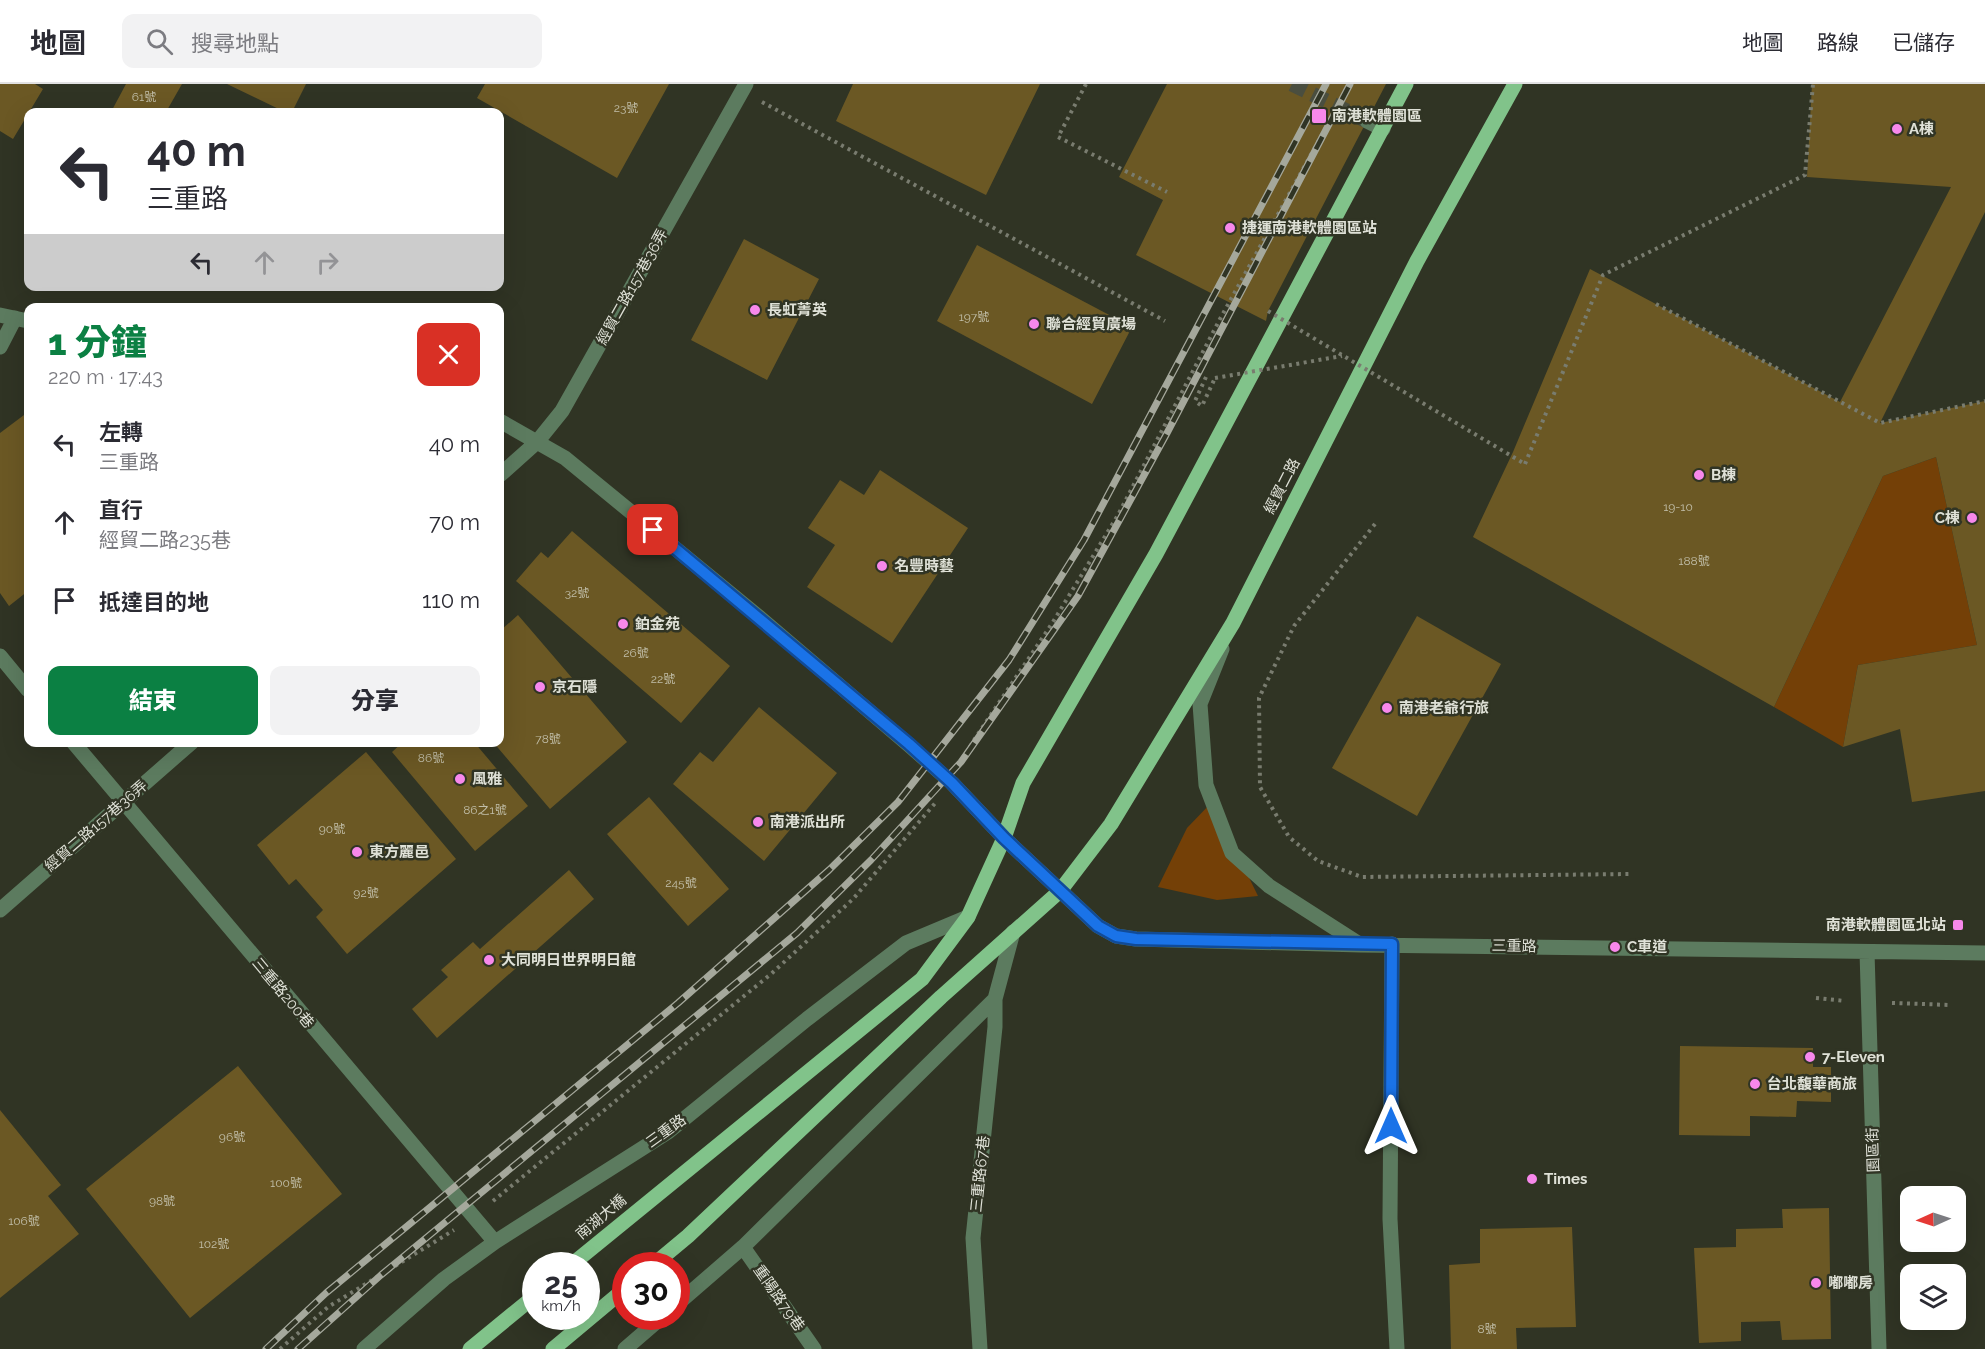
<!DOCTYPE html>
<html lang="zh-TW">
<head>
<meta charset="utf-8">
<style>
	body { margin:0; font-family:Raleway,"Noto Sans TC",sans-serif; background:#f2f2f3; color:#2b2b33; height:100vh; display:flex; flex-direction:column; font-size:22px; white-space:nowrap }
	* { box-sizing:border-box; margin:0 }
	p { font-size:20px; color:#7c7c81 }
	.icon { flex:none; width:33px; height:33px; fill:none; stroke:currentColor; stroke-width:2; stroke-linecap:round; stroke-linejoin:round }
	.map { position:relative; flex:1; overflow:hidden }
	.side { position:absolute; left:24px; top:219px; width:480px; height:444px; display:flex; flex-direction:column; background:#fff; border-radius:12px; box-shadow:0 6px 24px #0002 }
	.side>* { flex:none }
	.top-card { position:absolute; left:24px; top:24px; width:480px; height:183px; border-radius:12px; box-shadow:0 6px 24px #0002; background:#fff; color:#2b2b33; overflow:hidden }
	.needle { width:39px; rotate:267deg }
	.tools { position:absolute; left:1900px; top:1102px; display:grid; gap:12px }
	.tools a { display:grid; place-items:center; width:66px; height:66px; border-radius:12px; background:#fff; box-shadow:0 6px 24px #0002; font-size:30px }
	.speed { position:absolute; left:522px; top:1168px; display:flex; gap:12px; font-size:30px; font-weight:700; text-align:center }
	.speed>* { display:grid; place-content:center; width:78px; height:78px; border-radius:50%; background:#fff; box-shadow:0 6px 24px #0002; line-height:1 }
	.speed small { font-size:15px; font-weight:400 }
	.speed .limit { border:9px solid #d22; background:#fff; color:#111 }
	.pin { position:absolute; display:grid; place-items:center; width:51px; height:51px; color:#fff; margin:-26px; border-radius:12px; box-shadow:0 3px 9px #0006 }
	.me { position:absolute; width:66px; margin:-33px; rotate:0deg; stroke-linejoin:round; filter:drop-shadow(0 0 4px #0008) }
	.turn { display:flex; align-items:center; gap:21px; height:126px; padding:0 24px; font-size:27px }
	.turn .icon { width:78px; height:78px; stroke-width:2.5 }
	.turn b { display:block; font-size:42px; line-height:51px }
	.lanes { display:flex; align-items:center; height:57px; padding:0 24px; background:#0003; justify-content:center; gap:30px; direction:ltr }
	.lanes .off { opacity:.35 }
	.round { display:grid; place-items:center; flex:none; width:63px; height:63px; border-radius:12px; background:#f2f2f3 }
	.head { display:flex; align-items:center; justify-content:space-between; height:102px; padding:0 24px }
	h1 { font-size:36px; font-weight:800; line-height:45px; color:#0b8043 }
	.button { display:flex; gap:12px; margin-top:auto; padding:12px 24px }
	.button a { flex:1; height:69px; border-radius:12px; background:#0b8043; color:#fff; font-size:24px; font-weight:800; line-height:69px; text-align:center }
	.button a+a { background:#f2f2f3; color:#2b2b33 }
	ul { padding:0; list-style:none }
	li { display:flex; align-items:center; gap:18px; height:78px; padding:0 24px }
	li div { flex:1 }
	li b { display:block; font-size:22px }
	li em { font-style:normal }
	header { display:flex; align-items:center; gap:36px; box-sizing:border-box; height:84px; padding:0 30px; background:#fff; border-bottom:2px solid #e1e1e2 }
	header strong { font-size:28px }
	nav { display:flex; gap:33px; margin-inline-start:auto; font-size:21px }
	.search { width:420px; height:54px; background:#f2f2f3; display:flex; align-items:center; gap:15px; box-sizing:border-box; padding:0 21px; border-radius:12px; color:#7c7c81; font-size:22px }
	.map>svg:first-child { display:block }
	.green { fill:#744007 }
	.building { fill:#6b5824 }
	.lines { fill:none; stroke-linecap:round; stroke-linejoin:round }
	.minor-tunnel { stroke:#4a4e3f; stroke-width:15; stroke-dasharray:15 8; stroke-linecap:butt }
	.path { stroke:#797c6f; stroke-width:4; stroke-dasharray:3 4.5; stroke-linecap:butt }
	.minor { stroke:#5c7b5f; stroke-width:15 }
	.major { stroke:#81c38a; stroke-width:15 }
	.rail-casing { stroke:#a5a89c; stroke-width:7 }
	.rail { stroke:#303424; stroke-width:4.5; stroke-dasharray:14; stroke-linecap:butt }
	.path-bridge { stroke:#797c6f; stroke-width:4; stroke-dasharray:3 4.5; stroke-linecap:butt }
	.route-casing { stroke:#114b97; stroke-width:15 }
	.route { stroke:#1a73e8; stroke-width:10 }
	.poi-dot { fill:#f788eb; stroke:#303424; stroke-width:2 }
	.labels { text-anchor:middle; stroke-width:5; stroke-linejoin:round; paint-order:stroke }
	.number-label { font-size:12px; fill:#c2bfaa }
	.poi-label { font-size:15px; font-weight:bold; fill:#dfe1d7; stroke:#303424; text-anchor:start }
	.street-label { font-size:15px; fill:#dfe1d7; stroke:#303424 }
</style>
</head>
<body>
<header>
<strong>地圖</strong>
<div class="search"><svg class="icon" aria-label="search" viewBox="0 0 24 24"><circle cx="10" cy="10" r="6"/><path d="M15 15l6 6"/></svg>搜尋地點</div>
<nav><a>地圖</a><a>路線</a><a>已儲存</a></nav>
</header>
<div class="map">
<svg width="1985" height="1265" viewBox="0 0 1985 1265">
	<rect width="100%" height="100%" fill="#303424"/>
	<!-- green -->
	<path class="green" d="M1936,373L1977,561L1858,581L1843,663L1774,623L1883,392Z
		M1212,718L1258,812L1217,816L1158,803L1187,744Z"/>
	<!-- building -->
	<path class="building" d="M0,0H35L43,5L13,55L0,47Z
		M126,0H182L166,28H111Z
		M227,0H306L292,28H285Z
		M485,0H669L617,94L477,14Z
		M853,0H1040L986,111L836,37Z
		M1167,0H1386L1268,227L1266,237L1136,171L1163,116L1119,93Z
		M1812,0H1985V128L1880,339L1985,317V707L1912,718L1900,645L1843,663L1858,581L1977,561L1936,373L1883,392L1774,623L1473,453L1513,368L1590,185L1840,318L1951,103L1807,93Z
		M744,155L819,195L767,296L691,256Z
		M977,161L1132,243L1092,320L937,237Z
		M28,328V507L9,522L0,509V349Z
		M880,386L968,444L892,559L807,503L835,461L808,444L840,396L864,411Z
		M572,447L730,582L681,639L516,497L541,468L548,474Z
		M518,531L627,658L550,725L493,658H500V547Z
		M1417,532L1501,580L1417,732L1332,684Z
		M759,623L837,689L764,777L673,700L700,668L713,678Z
		M403,658H474L528,722L475,767L392,668Z
		M366,668L456,775L347,870L316,833L323,826L296,795L289,801L257,761Z
		M649,713L729,805L688,842L607,750Z
		M569,786L594,815L437,954L412,925L448,893L441,886L473,858L480,865Z
		M1680,962L1813,964V983H1831V1018L1797,1017L1796,1033L1750,1032V1052L1679,1051Z
		M238,982L342,1110L190,1234L86,1105Z
		M0,1026L61,1101L48,1112L79,1150L0,1214Z
		M1829,1124L1831,1255L1782,1256L1780,1237L1741,1238V1257L1699,1259L1694,1164L1736,1163V1145L1783,1144L1782,1125Z
		M1572,1143L1576,1243L1516,1244L1517,1265H1451L1449,1181L1480,1179V1145Z"/>
	<g class="lines">
		<!-- minor-tunnel -->
		<path class="minor-tunnel" d="M1292,0L1367,37"/>
		<!-- path -->
		<path class="path" d="M1086,0L1058,53L1167,108
			M762,18L1165,237
			M1656,220L1880,339L1985,317
			M1206,293L1195,317L1202,322L1215,294
			M1525,380L1603,191L1805,91L1813,0
			M1375,440L1294,542L1259,614L1260,703L1289,753L1318,777L1362,793L1630,790
			M963,676L972,659L1053,538L1118,431L1220,235L1350,0
			M1816,914L1845,917
			M1892,919L1951,921
			M493,1117L771,890L853,815L937,717
			M280,1265L328,1223L454,1146"/>
		<!-- minor -->
		<path class="minor" d="M1367,37L1383,45
			M0,231L28,237
			M0,263L15,234
			M500,337L565,374L759,533L909,661L952,699L1004,754L1098,842L1116,852L1136,855L1361,861L1985,869
			M500,391L537,358L562,327L746,0
			M1222,565L1200,620L1206,701L1232,769L1269,802L1361,861
			M0,572L28,606
			M73,658L495,1158
			M0,826L192,658
			M1392,860L1390,1135L1397,1265
			M1867,868L1879,1265
			M743,1163L814,1265
			M676,1221L743,1163L995,915L1013,848
			M364,1265L444,1195L495,1158L668,1048L807,935L906,859L968,833
			M625,1265L662,1233
			M980,1265L973,1154L995,943V915"/>
		<!-- major -->
		<path class="major" d="M570,1182L922,895L968,833L1004,754L1023,699L1156,470L1406,0
			M652,1182L688,1152L941,913L1060,807L1111,740L1233,539L1417,177L1515,0
			M470,1265L536,1211
			M553,1265L626,1204"/>
		<defs>
			<path id="rail" d="M266,1265L326,1209L678,919L829,786L898,718L1009,576L1084,456L1326,0
				M298,1265L381,1191L797,849L871,776L961,678L1078,512L1166,351L1350,0"/>
		</defs>
		<!-- rail casing -->
		<use href="#rail" class="rail-casing"/>
		<!-- rail -->
		<use href="#rail" class="rail"/>
		<!-- path-bridge -->
		<path class="path-bridge" d="M1268,227L1525,380
			M1215,294L1342,272"/>
	</g>
	<g class="lines">
		<defs>
			<path id="route" d="M653,446L909,660L952,699L1004,754L1098,842L1116,852L1136,855L1392,860L1391,1042"/>
		</defs>
		<!-- route casing -->
		<use href="#route" class="route-casing"/>
		<!-- route -->
		<use href="#route" class="route"/>
	</g>
	<!-- markers -->
	<g class="poi-dot">
		<rect x="1311" y="24" width="16" height="16" rx="3"/>
		<circle cx="1897" cy="45" r="6"/>
		<circle cx="1230" cy="144" r="6"/>
		<circle cx="755" cy="226" r="6"/>
		<circle cx="1034" cy="240" r="6"/>
		<circle cx="1699" cy="391" r="6"/>
		<circle cx="1972" cy="434" r="6"/>
		<circle cx="882" cy="482" r="6"/>
		<circle cx="623" cy="540" r="6"/>
		<circle cx="540" cy="603" r="6"/>
		<circle cx="1387" cy="624" r="6"/>
		<circle cx="460" cy="695" r="6"/>
		<circle cx="758" cy="738" r="6"/>
		<circle cx="357" cy="768" r="6"/>
		<rect x="1952" y="835" width="12" height="12" rx="3"/>
		<circle cx="1615" cy="863" r="6"/>
		<circle cx="489" cy="876" r="6"/>
		<circle cx="1810" cy="973" r="6"/>
		<circle cx="1755" cy="1000" r="6"/>
		<circle cx="1532" cy="1095" r="6"/>
		<circle cx="1816" cy="1199" r="6"/>
	</g>
	<g class="labels">
		<!-- number labels -->
		<g class="number-label">
			<text x="144" y="17">61號</text>
			<text x="626" y="28">23號</text>
			<text x="974" y="237">197號</text>
			<text x="1678" y="427">19-10</text>
			<text x="1694" y="481">188號</text>
			<text x="577" y="513">32號</text>
			<text x="636" y="573">26號</text>
			<text x="663" y="599">22號</text>
			<text x="548" y="659">78號</text>
			<text x="431" y="678">86號</text>
			<text x="485" y="730">86之1號</text>
			<text x="332" y="749">90號</text>
			<text x="681" y="803">245號</text>
			<text x="366" y="813">92號</text>
			<text x="232" y="1057">96號</text>
			<text x="286" y="1103">100號</text>
			<text x="162" y="1121">98號</text>
			<text x="24" y="1141">106號</text>
			<text x="214" y="1164">102號</text>
			<text x="1487" y="1249">8號</text>
		</g>
		<!-- poi labels -->
		<g class="poi-label">
			<text x="1332" y="37">南港軟體園區</text>
			<text x="1909" y="50">A棟</text>
			<text x="1242" y="149">捷運南港軟體園區站</text>
			<text x="767" y="231">長虹菁英</text>
			<text x="1046" y="245">聯合經貿廣場</text>
			<text x="1711" y="396">B棟</text>
			<text x="1960" y="439" text-anchor="end">C棟</text>
			<text x="894" y="487">名豐時藝</text>
			<text x="635" y="545">鉑金苑</text>
			<text x="552" y="608">京石隱</text>
			<text x="1399" y="629">南港老爺行旅</text>
			<text x="472" y="700">風雅</text>
			<text x="770" y="743">南港派出所</text>
			<text x="369" y="773">東方麗邑</text>
			<text x="1946" y="846" text-anchor="end">南港軟體園區北站</text>
			<text x="1627" y="868">C車道</text>
			<text x="501" y="881">大同明日世界明日館</text>
			<text x="1822" y="978">7-Eleven</text>
			<text x="1767" y="1005">台北馥華商旅</text>
			<text x="1544" y="1100">Times</text>
			<text x="1828" y="1204">嘟嘟房</text>
		</g>
		<!-- street labels -->
		<g class="street-label">
			<text transform="translate(632 203) rotate(-61)" y="5">經貿二路157巷36弄</text>
			<text transform="translate(1282 402) rotate(-63)" y="5">經貿二路</text>
			<text transform="translate(96 742) rotate(-41)" y="5">經貿二路157巷36弄</text>
			<text transform="translate(1514 862) rotate(1)" y="5">三重路</text>
			<text transform="translate(283 909) rotate(50)" y="5">三重路200巷</text>
			<text transform="translate(666 1047) rotate(-36)" y="5">三重路</text>
			<text transform="translate(1873 1066) rotate(-92)" y="5">園區街</text>
			<text transform="translate(980 1090) rotate(-84)" y="5">三重路67巷</text>
			<text transform="translate(601 1133) rotate(-40)" y="5">南湖大橋</text>
			<text transform="translate(779 1214) rotate(55)" y="5">重陽路79巷</text>
		</g>
	</g>
</svg>
<div class="tools">
<a><svg class="needle" viewBox="-14 -14 28 28"><path d="M0-13l5 13h-10z" fill="#e53935"/><path d="M0 13l5-13h-10z" fill="#7c7c81"/></svg></a>
<a><svg class="icon" aria-label="layers" viewBox="0 0 24 24"><path d="M12 4l9 5-9 5-9-5zM3 14l9 5 9-5"/></svg></a>
</div>
<div class="speed"><div>25<small>km/h</small></div><div class="limit">30</div></div>
<div class="pin" style="left:653px;top:446px;background:#d93025"><svg class="icon" aria-label="arrive" viewBox="0 0 24 24"><path d="M6 21V4h12l-3 4 3 4H6"/></svg></div>
<svg class="me" style="left:1391px;top:1042px" viewBox="-20 -20 40 40"><path d="M0-17L14 15 0 8-14 15z" fill="#1a73e8" stroke="#fff" stroke-width="4"/></svg>
<div class="top-card">
<div class="turn"><svg class="icon" aria-label="left" viewBox="0 0 24 24"><path d="M17 20v-9H6M10 6l-5 5 5 5"/></svg><div><b>40 m</b>三重路</div></div>
<div class="lanes"><svg class="icon" aria-label="left" viewBox="0 0 24 24"><path d="M17 20v-9H6M10 6l-5 5 5 5"/></svg><svg class="icon off" aria-label="ahead" viewBox="0 0 24 24"><path d="M12 20V5M6 11l6-6 6 6"/></svg><svg class="icon off" aria-label="right" viewBox="0 0 24 24"><path d="M7 20v-9h11M14 6l5 5-5 5"/></svg></div>
</div>
<section class="side">
<div class="head"><div><h1>1 分鐘</h1><p>220 m · 17:43</p></div><a class="round" style="background:#d93025;color:#fff"><svg class="icon" aria-label="close" viewBox="0 0 24 24"><path d="M6 6l12 12M18 6L6 18"/></svg></a></div>
<ul>
<li><svg class="icon" aria-label="left" viewBox="0 0 24 24"><path d="M17 20v-9H6M10 6l-5 5 5 5"/></svg><div><b>左轉</b><p>三重路</p></div><em>40 m</em></li>
<li><svg class="icon" aria-label="ahead" viewBox="0 0 24 24"><path d="M12 20V5M6 11l6-6 6 6"/></svg><div><b>直行</b><p>經貿二路235巷</p></div><em>70 m</em></li>
<li><svg class="icon" aria-label="arrive" viewBox="0 0 24 24"><path d="M6 21V4h12l-3 4 3 4H6"/></svg><div><b>抵達目的地</b></div><em>110 m</em></li>
</ul>
<div class="button"><a>結束</a><a>分享</a></div>
</section>
</div>
</body>
</html>
